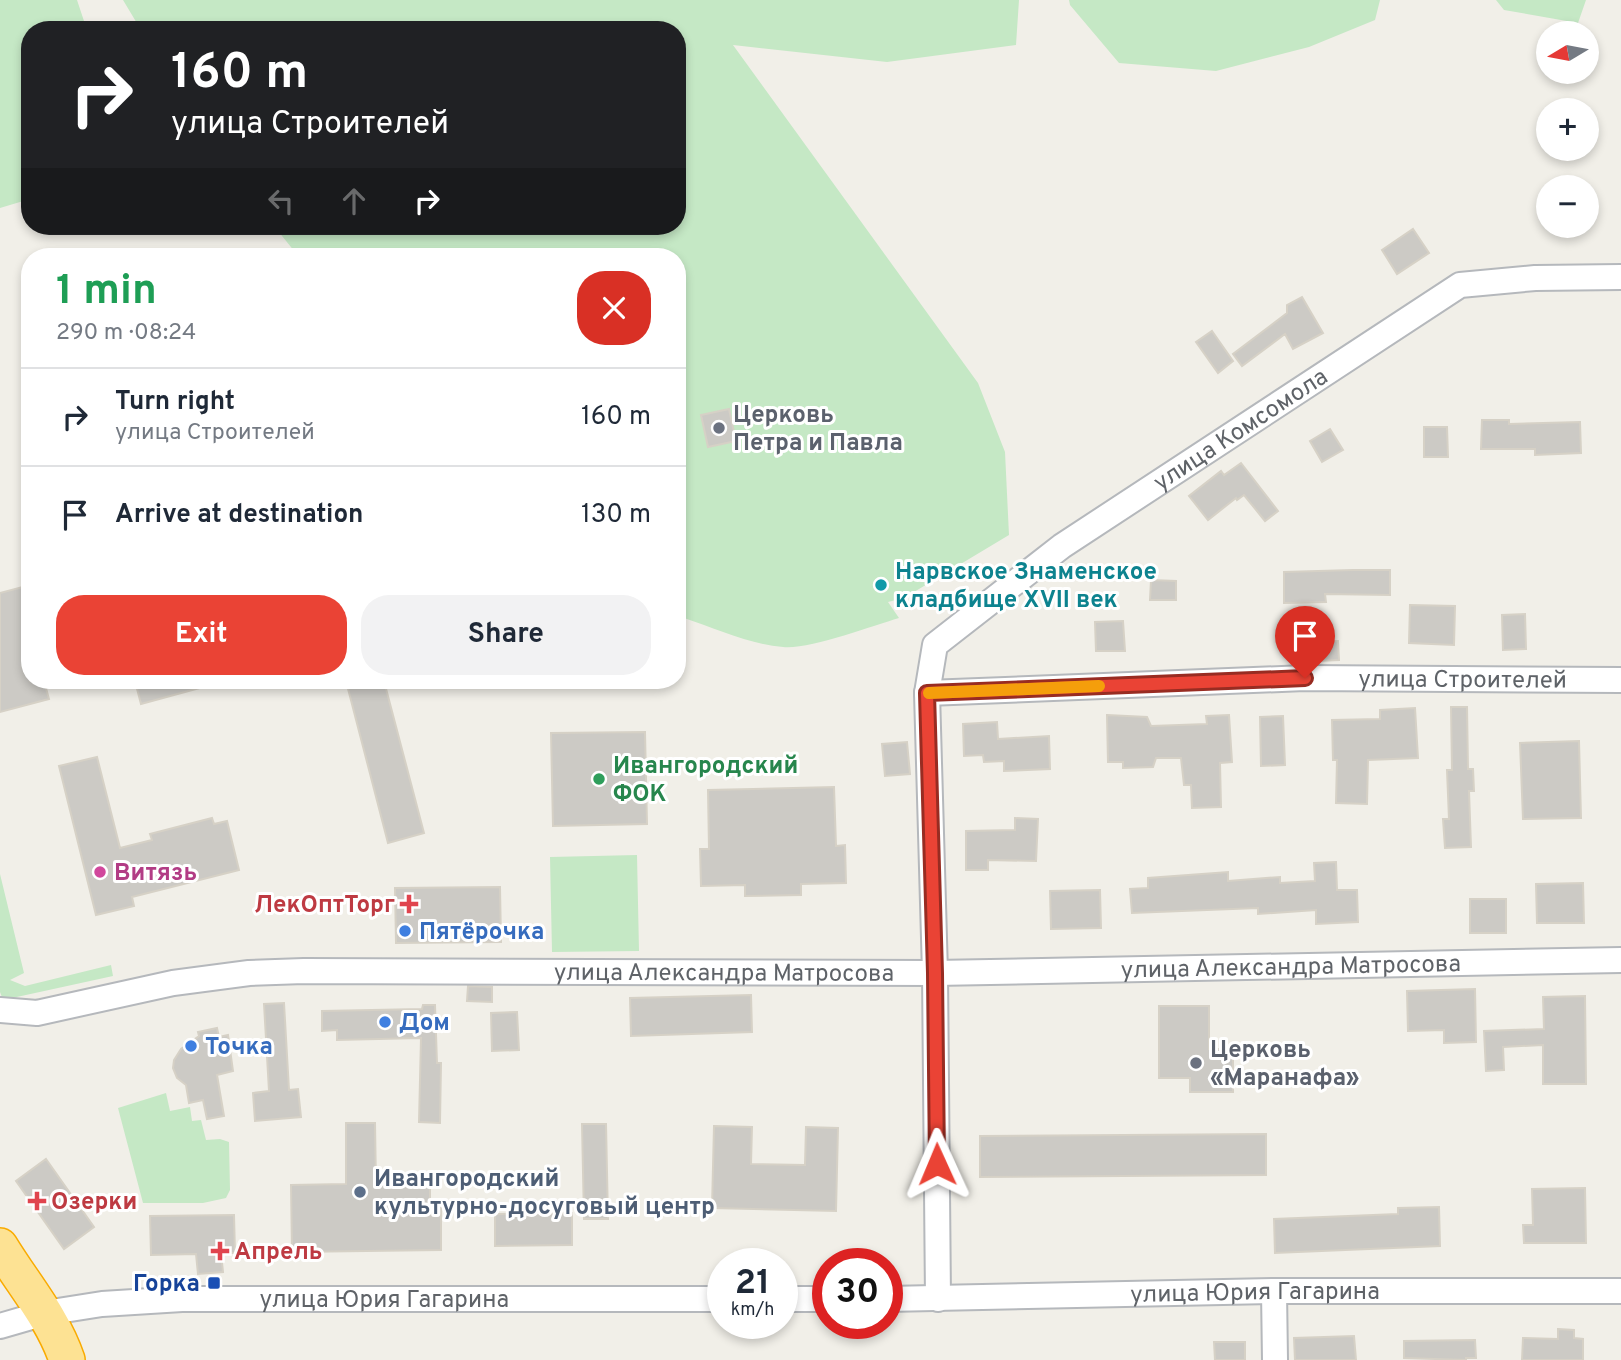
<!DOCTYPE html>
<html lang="en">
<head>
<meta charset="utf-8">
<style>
	body { margin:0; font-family:Overpass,sans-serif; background:#f2f2f3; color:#1f2937; height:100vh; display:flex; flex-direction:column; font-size:26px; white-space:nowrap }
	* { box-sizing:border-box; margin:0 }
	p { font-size:23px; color:#747a83 }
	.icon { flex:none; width:38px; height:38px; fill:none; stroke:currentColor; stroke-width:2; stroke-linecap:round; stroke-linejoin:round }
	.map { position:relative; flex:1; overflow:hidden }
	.drawer { position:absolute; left:21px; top:248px; width:665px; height:441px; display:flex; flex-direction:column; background:#fff; border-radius:28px; box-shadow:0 4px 10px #0003 }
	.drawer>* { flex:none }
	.hud { position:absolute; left:21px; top:21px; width:665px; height:214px; border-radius:28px; box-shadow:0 4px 10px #0003; background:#202124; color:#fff; overflow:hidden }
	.needle { width:46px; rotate:260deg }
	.controls { position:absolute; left:1536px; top:21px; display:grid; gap:14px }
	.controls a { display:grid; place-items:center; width:63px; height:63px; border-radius:50%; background:#fff; box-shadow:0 4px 10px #0003; font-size:35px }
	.speed { position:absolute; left:707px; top:1248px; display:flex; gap:14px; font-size:35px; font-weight:700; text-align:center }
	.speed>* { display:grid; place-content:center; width:91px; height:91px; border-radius:50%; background:#fff; box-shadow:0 4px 10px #0003; line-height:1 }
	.speed small { font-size:18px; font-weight:400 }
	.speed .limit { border:10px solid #d22; background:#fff; color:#111 }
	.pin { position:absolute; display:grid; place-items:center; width:60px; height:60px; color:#fff; margin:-72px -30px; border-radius:50% 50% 50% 0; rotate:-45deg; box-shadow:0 0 7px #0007 }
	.pin .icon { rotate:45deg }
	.me { position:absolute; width:77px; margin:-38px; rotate:359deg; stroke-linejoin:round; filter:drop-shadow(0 0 5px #0008) }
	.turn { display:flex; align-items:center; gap:24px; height:147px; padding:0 35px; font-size:32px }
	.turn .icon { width:91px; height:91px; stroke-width:2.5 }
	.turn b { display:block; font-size:49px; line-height:60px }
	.lanes { display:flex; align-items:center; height:66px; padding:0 35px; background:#0003; justify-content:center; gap:35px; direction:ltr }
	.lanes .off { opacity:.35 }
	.round { display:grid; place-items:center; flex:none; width:74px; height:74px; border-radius:28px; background:#f2f2f3 }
	.headline { display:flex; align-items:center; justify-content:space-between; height:119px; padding:0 35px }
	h1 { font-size:42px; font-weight:700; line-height:52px; color:#1e9e55 }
	.button { display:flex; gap:14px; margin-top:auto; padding:14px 35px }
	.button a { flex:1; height:80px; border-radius:28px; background:#ea4335; color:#fff; font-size:28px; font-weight:700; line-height:80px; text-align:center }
	.button a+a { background:#f2f2f3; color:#1f2937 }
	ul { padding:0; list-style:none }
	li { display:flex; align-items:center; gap:21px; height:98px; padding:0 35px; border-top:2px solid #e0e1e3 }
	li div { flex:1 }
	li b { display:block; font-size:26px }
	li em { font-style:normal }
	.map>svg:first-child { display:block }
	.green { fill:#c5e8c5 }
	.building { fill:#cccac5; stroke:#d6d1c6; stroke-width:2 }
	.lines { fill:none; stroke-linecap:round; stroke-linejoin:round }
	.minor-casing { stroke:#b5b8bc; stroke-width:28 }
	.highway-casing { stroke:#f9ab00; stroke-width:38 }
	.minor { stroke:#fff; stroke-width:24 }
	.highway { stroke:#fde293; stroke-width:35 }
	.route-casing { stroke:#982c22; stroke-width:18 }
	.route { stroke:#ea4335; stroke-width:12 }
	.slow { stroke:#f59e0b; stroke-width:12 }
	.worship-dot { fill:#6b7280; stroke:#fff; stroke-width:2.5 }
	.culture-dot { fill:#0f9aa8; stroke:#fff; stroke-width:2.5 }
	.leisure-dot { fill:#2e9e5b; stroke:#fff; stroke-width:2.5 }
	.hotel-dot { fill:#d1479c; stroke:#fff; stroke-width:2.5 }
	.health-dot { fill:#e0444e; stroke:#fff; stroke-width:2.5 }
	.shop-dot { fill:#3f7fe0; stroke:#fff; stroke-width:2.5 }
	.service-dot { fill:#5c6f8a; stroke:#fff; stroke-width:2.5 }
	.transit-dot { fill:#1a4fb4; stroke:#fff; stroke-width:2.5 }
	.labels { text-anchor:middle; stroke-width:6; stroke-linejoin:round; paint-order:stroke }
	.worship-label { font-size:24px; font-weight:bold; fill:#5b616d; stroke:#fff; text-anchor:start }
	.street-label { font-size:24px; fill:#5f6368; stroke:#fff }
	.culture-label { font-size:24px; font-weight:bold; fill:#0d838f; stroke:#fff; text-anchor:start }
	.leisure-label { font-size:24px; font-weight:bold; fill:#27864d; stroke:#fff; text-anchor:start }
	.hotel-label { font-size:24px; font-weight:bold; fill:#b23c85; stroke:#fff; text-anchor:start }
	.health-label { font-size:24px; font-weight:bold; fill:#be3a42; stroke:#fff; text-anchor:start }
	.shop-label { font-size:24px; font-weight:bold; fill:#366cbe; stroke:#fff; text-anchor:start }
	.service-label { font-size:24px; font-weight:bold; fill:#4e5e75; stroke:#fff; text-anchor:start }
	.transit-label { font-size:24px; font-weight:bold; fill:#164399; stroke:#fff; text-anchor:end }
</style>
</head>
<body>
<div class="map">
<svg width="1621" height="1360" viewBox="0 0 1621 1360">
	<rect width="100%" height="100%" fill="#f1efe8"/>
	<!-- green -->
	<path class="green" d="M0,0H77L87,30H30V199L0,208Z
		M123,0H1019L1016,45L887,62L733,45L978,383L1005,452L1009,535L904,598L888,602L899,618C872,626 808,650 783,647C749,644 717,629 684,618L677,614V257H299L274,226H677V30H141Z
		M1069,0H1380L1375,20L1309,47L1216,71L1119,63L1070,5Z
		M1496,0H1586L1578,23L1504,10Z
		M637,855L639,951L552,952L550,857Z
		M0,874L24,973L10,980L25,986L111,965L113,976L3,1000L0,992Z
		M166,1093L170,1111L190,1107L192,1121L201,1120L206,1140L220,1139L229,1142L230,1190L226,1198L203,1203H143L118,1108Z"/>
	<!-- building -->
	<path class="building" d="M1413,229L1429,253L1397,274L1382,250Z
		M1302,297L1323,333L1293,349L1285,334L1242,366L1233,354L1287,313V305Z
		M1212,331L1233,361L1218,373L1196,342Z
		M729,409L736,441L708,447L701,415Z
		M1482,420H1509V424L1580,422L1581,453L1535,455V449H1481Z
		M1424,427H1447L1448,457H1424Z
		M1330,429L1343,450L1322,462L1310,441Z
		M1241,463L1278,511L1265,521L1244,495L1237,500L1236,498L1208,520L1189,496L1221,471L1224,475Z
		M1353,570H1390V595L1325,594L1326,602L1284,603V572Z
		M1151,580L1176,581V600H1150Z
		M30,585V681H44L49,699L0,712V593Z
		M1410,605L1455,606L1454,645L1409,643Z
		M1525,614L1526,649L1503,650L1502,615Z
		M1123,621L1125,651H1096L1095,622Z
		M1338,641L1339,660L1317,661V642Z
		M135,681H206L207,686L141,704Z
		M346,681H384L424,833L388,843Z
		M1451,707H1467L1468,769H1473L1474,791H1469L1471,847L1445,848L1443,819H1449L1447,770H1452Z
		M1415,708L1418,758L1368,760L1367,804L1336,803L1337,760H1333L1332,720L1380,719V710Z
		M1107,715L1147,717L1151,726L1207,724L1206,716L1229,715L1232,762L1220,763L1221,807L1192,808L1191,785H1184L1181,758H1156L1153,767L1123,768V762H1108Z
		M1283,716L1285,765L1261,766L1260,717Z
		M997,722L998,739L1049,736L1050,769L1004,771V761L984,762L983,755L964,756L963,724Z
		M645,732L647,824L553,826L551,733Z
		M1579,741L1581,818L1523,819L1520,743Z
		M907,742L910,774L885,776L882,744Z
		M97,757L120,848L152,840L150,834L212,818L214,824L227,821L239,870L132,897L134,906L96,915L59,766Z
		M834,787L836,846L845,845L846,883L801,884V895L745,896V885L701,886L700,849H709L708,790Z
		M1015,818L1038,819L1036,861L988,860V870H966V831L1015,830Z
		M1336,862L1337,890H1357L1358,922L1316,924V910L1258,914V908L1132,913L1130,889L1148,888V878L1228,872V881L1280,877V883L1315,881L1314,863Z
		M1583,883L1584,923H1537L1536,884Z
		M500,887L501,942L396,943L395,888Z
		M1100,890L1101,928L1051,929L1050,891Z
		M1470,899H1506V933H1470Z
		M468,986L492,987V1002L467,1001Z
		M1475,989L1476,1042L1444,1043V1030L1408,1031L1407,991Z
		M751,995L752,1032L631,1036L630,998Z
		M1585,996L1586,1084H1543V1045L1503,1047L1504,1070L1486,1071L1484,1031L1544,1029L1543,997Z
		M284,1003L289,1090L298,1089L301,1117L255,1121L253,1093L269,1091L264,1004Z
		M423,1005H435L437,1063H441L440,1123L419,1122L421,1038L337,1040V1030L322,1031V1011L422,1009Z
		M1159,1006H1209V1049H1233V1092H1190V1078H1159Z
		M517,1012L519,1050L492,1051L491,1013Z
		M217,1028L219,1037L228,1035L233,1071L217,1075L224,1116L207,1119L203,1100L189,1103L186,1085L177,1078L173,1068L174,1060L181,1049L199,1036L198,1032Z
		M346,1123H375L376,1185L430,1184V1199H441V1250L292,1252L291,1185L346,1184Z
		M582,1124H606L608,1219H584Z
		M714,1126L752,1127L751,1164L805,1165L806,1127L838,1128L836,1211L712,1208Z
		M1266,1134V1175L980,1177V1136Z
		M46,1159L94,1227L64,1249L16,1181Z
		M1585,1188L1586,1243H1524L1523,1225H1533L1532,1189Z
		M1439,1207L1440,1246L1275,1253L1274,1219L1398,1214V1208Z
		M572,1213V1245L495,1246V1214Z
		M234,1215L235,1253H221L223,1272L198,1274L196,1254L151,1255L150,1216Z
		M1558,1329L1574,1330V1338L1583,1339V1360H1522L1523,1338L1558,1339Z
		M1354,1336L1356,1360H1295L1294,1338Z
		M1475,1340L1476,1358H1466V1360L1404,1358V1341Z
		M1214,1342H1245V1360H1215Z"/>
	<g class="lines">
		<defs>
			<g id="minor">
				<path id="s1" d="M927,693L1305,678L1621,680"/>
				<path id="s2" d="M0,1010L37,1013L173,983L249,973L304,971L935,973L1621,960"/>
				<path d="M1274,1291L1275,1360"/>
				<path d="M782,1299H828"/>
				<path id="s3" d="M887,1299L1274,1291H1621"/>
				<path id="s4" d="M938,1299L935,973L927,693L935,645L1062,546L1460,285L1535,278L1621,277"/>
				<path id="s5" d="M0,1326L45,1313L102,1304L182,1299H723"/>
			</g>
			<path id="highway" d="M0,1246C23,1284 53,1318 67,1360"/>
		</defs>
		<!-- minor casing -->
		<use href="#minor" class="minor-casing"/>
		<!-- highway casing -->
		<use href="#highway" class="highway-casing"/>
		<!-- minor -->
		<use href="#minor" class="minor"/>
		<!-- highway -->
		<use href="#highway" class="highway"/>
	</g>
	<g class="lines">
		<defs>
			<path id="route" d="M937,1164L935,973L927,693L1305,678"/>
		</defs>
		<!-- route casing -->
		<use href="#route" class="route-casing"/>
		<!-- route -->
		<use href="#route" class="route"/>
		<!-- slow -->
		<path class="slow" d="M929,693L1099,686"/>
	</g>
	<!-- markers -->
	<g class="worship-dot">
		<circle cx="719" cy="428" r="7"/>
		<circle cx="1196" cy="1063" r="7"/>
	</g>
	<circle class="culture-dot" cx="881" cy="585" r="7"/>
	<circle class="leisure-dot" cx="599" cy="779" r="7"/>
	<circle class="hotel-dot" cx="100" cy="872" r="7"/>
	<g class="health-dot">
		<path d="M405.5 893.5h7v7h7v7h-7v7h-7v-7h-7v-7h7z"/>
		<path d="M33.5 1190.5h7v7h7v7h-7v7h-7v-7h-7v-7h7z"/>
		<path d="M216.5 1240.5h7v7h7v7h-7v7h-7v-7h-7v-7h7z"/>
	</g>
	<g class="shop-dot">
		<circle cx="405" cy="931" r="7"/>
		<circle cx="385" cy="1022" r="7"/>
		<circle cx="191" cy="1046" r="7"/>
	</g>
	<circle class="service-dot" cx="360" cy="1192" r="7"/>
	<rect class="transit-dot" x="207" y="1276" width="14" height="14" rx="3.5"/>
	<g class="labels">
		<!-- worship labels -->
		<g class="worship-label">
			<text x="733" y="422">Церковь<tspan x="733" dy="28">Петра и Павла</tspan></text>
			<text x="1210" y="1057">Церковь<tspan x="1210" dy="28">«Маранафа»</tspan></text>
		</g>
		<!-- street labels -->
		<g class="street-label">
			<text dy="8" stroke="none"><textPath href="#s4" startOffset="1029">улица Комсомола</textPath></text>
			<text dy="8" stroke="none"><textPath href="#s1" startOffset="536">улица Строителей</textPath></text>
			<text dy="8" stroke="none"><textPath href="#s2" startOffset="1295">улица Александра Матросова</textPath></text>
			<text dy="8" stroke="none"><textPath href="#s2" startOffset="728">улица Александра Матросова</textPath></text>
			<text dy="8" stroke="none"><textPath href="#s3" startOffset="368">улица Юрия Гагарина</textPath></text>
			<text dy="8" stroke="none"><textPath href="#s5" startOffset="387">улица Юрия Гагарина</textPath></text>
		</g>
		<!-- culture labels -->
		<g class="culture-label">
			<text x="895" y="579">Нарвское Знаменское<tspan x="895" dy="28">кладбище XVII век</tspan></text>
		</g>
		<!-- leisure labels -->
		<g class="leisure-label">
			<text x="613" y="773">Ивангородский<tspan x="613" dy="28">ФОК</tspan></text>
		</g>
		<!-- hotel labels -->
		<g class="hotel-label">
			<text x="114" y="880">Витязь</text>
		</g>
		<!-- health labels -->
		<g class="health-label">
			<text x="395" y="912" text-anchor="end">ЛекОптТорг</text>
			<text x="51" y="1209">Озерки</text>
			<text x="234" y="1259">Апрель</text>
		</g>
		<!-- shop labels -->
		<g class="shop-label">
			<text x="419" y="939">Пятёрочка</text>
			<text x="399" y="1030">Дом</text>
			<text x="205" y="1054">Точка</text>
		</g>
		<!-- service labels -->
		<g class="service-label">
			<text x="374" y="1186">Ивангородский<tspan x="374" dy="28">культурно-досуговый центр</tspan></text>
		</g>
		<!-- transit labels -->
		<g class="transit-label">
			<text x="200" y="1291">Горка</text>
		</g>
	</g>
</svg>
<div class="controls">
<a><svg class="needle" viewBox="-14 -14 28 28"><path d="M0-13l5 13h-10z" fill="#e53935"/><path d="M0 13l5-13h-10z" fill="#747a83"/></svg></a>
<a>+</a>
<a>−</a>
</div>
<div class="speed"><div>21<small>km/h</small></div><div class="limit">30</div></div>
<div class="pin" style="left:1305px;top:678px;background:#d93025"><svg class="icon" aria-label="arrive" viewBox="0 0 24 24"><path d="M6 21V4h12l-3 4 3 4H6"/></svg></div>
<svg class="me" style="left:937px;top:1164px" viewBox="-20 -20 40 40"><path d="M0-17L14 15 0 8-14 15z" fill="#ea4335" stroke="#fff" stroke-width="4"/></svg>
<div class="hud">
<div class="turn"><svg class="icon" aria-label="right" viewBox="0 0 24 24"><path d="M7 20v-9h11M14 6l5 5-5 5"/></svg><div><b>160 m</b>улица Строителей</div></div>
<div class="lanes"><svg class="icon off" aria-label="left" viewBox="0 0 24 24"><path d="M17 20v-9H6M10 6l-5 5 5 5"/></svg><svg class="icon off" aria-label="ahead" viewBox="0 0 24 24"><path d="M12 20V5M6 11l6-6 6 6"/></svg><svg class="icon" aria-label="right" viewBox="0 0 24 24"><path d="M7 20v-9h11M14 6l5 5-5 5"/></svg></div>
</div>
<section class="drawer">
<div class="headline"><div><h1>1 min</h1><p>290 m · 08:24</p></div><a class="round" style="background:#d93025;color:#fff"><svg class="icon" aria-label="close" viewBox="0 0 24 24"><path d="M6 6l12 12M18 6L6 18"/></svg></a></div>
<ul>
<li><svg class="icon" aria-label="right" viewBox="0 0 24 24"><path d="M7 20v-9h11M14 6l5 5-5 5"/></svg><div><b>Turn right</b><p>улица Строителей</p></div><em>160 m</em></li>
<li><svg class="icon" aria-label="arrive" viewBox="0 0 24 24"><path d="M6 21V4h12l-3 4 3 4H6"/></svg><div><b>Arrive at destination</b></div><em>130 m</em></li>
</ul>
<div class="button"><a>Exit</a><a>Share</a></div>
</section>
</div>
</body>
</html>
